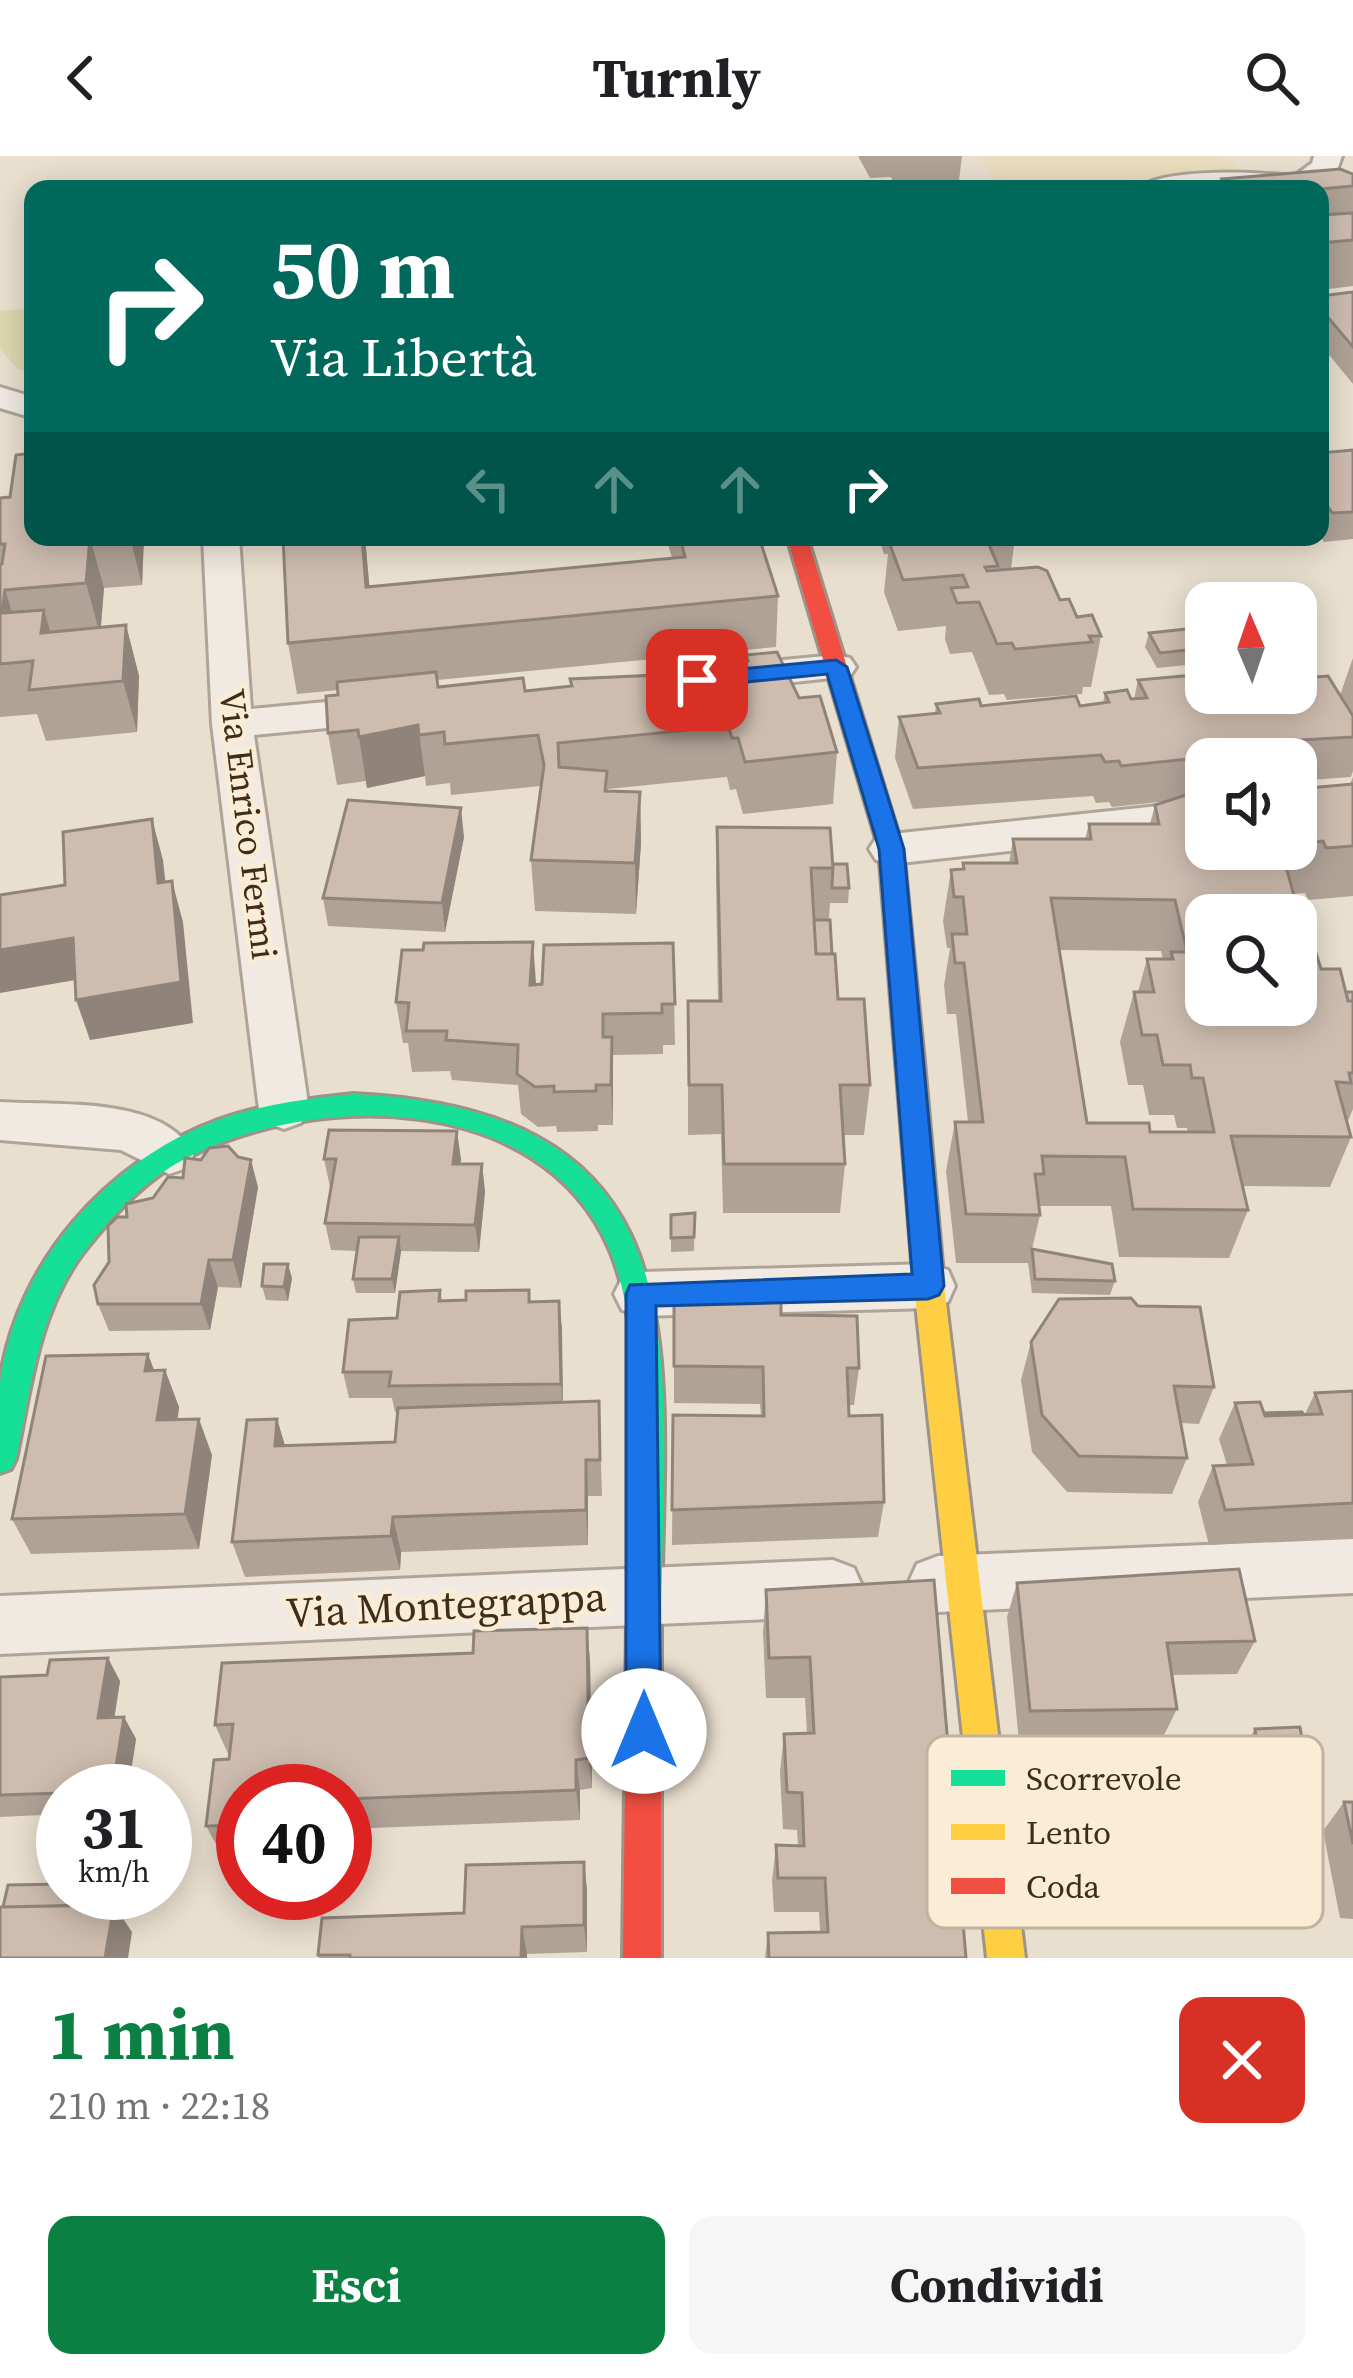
<!DOCTYPE html>
<html lang="it">
<head>
<meta charset="utf-8">
<style>
	body { margin:0; font-family:"Source Serif 4",serif; background:#f6f6f6; color:#202124; height:100vh; display:flex; flex-direction:column; font-size:45px; white-space:nowrap }
	* { box-sizing:border-box; margin:0 }
	p { font-size:39px; color:#757577 }
	.icon { flex:none; width:66px; height:66px; fill:none; stroke:currentColor; stroke-width:2; stroke-linecap:round; stroke-linejoin:round }
	.map { position:relative; height:1802px; overflow:hidden }
	.sheet { display:flex; flex-direction:column; background:#fff; flex:1 }
	.sheet>* { flex:none }
	.top-card { position:absolute; left:24px; top:24px; width:1305px; height:366px; border-radius:24px; box-shadow:0 6px 30px #0003; background:#00695c; color:#fff; overflow:hidden }
	.needle { width:78px; rotate:358deg }
	.controls { position:absolute; left:1185px; top:426px; display:grid; gap:24px }
	.controls a { display:grid; place-items:center; width:132px; height:132px; border-radius:24px; background:#fff; box-shadow:0 6px 30px #0003; font-size:60px }
	.speed { position:absolute; left:36px; top:1608px; display:flex; gap:24px; font-size:60px; font-weight:700; text-align:center }
	.speed>* { display:grid; place-content:center; width:156px; height:156px; border-radius:50%; background:#fff; box-shadow:0 6px 30px #0003; line-height:1 }
	.speed small { font-size:30px; font-weight:400 }
	.speed .limit { border:18px solid #d22; background:#fff; color:#111 }
	.pin { position:absolute; display:grid; place-items:center; width:102px; height:102px; color:#fff; margin:-51px; border-radius:24px; box-shadow:0 6px 18px #0006 }
	.me { position:absolute; width:132px; margin:-66px; rotate:0deg; stroke-linejoin:round; filter:drop-shadow(0 0 9px #0008) }
	.turn { display:flex; align-items:center; gap:42px; height:252px; padding:0 48px; font-size:54px }
	.turn .icon { width:156px; height:156px; stroke-width:2.5 }
	.turn b { display:block; font-size:84px; line-height:102px }
	.lanes { display:flex; align-items:center; height:114px; padding:0 48px; background:#0003; justify-content:center; gap:60px; direction:ltr }
	.lanes .off { opacity:.35 }
	.round { display:grid; place-items:center; flex:none; width:126px; height:126px; border-radius:24px; background:#f6f6f6 }
	.overview { display:flex; align-items:center; justify-content:space-between; height:204px; padding:0 48px }
	h1 { font-size:72px; font-weight:700; line-height:90px; color:#0b8043 }
	.cta { display:flex; gap:24px; margin-top:auto; padding:24px 48px }
	.cta a { flex:1; height:138px; border-radius:24px; background:#0b8043; color:#fff; font-size:48px; font-weight:700; line-height:138px; text-align:center }
	.cta a+a { background:#f6f6f6; color:#202124 }
	header { display:flex; justify-content:space-between; align-items:center; height:156px; padding:0 48px; background:#fff; font-size:54px; font-weight:700 }
	.map>svg:first-child { display:block }
	.farmland { fill:#eaddbe }
	.green { fill:#dcd9b0 }
	.lines { fill:none; stroke-linecap:round; stroke-linejoin:round }
	.street-casing { stroke:#afa497; stroke-width:6 }
	.fast-casing { stroke:#9e9388; stroke-width:6 }
	.slow-casing { stroke:#9e9388; stroke-width:6 }
	.jam-casing { stroke:#9e9388; stroke-width:6 }
	.street { fill:#f0eae2; fill-rule:evenodd }
	.fast { fill:#16e098; fill-rule:evenodd }
	.slow { fill:#ffcf43; fill-rule:evenodd }
	.jam { fill:#f24e42; fill-rule:evenodd }
	.wall { fill:#b1a296; fill-rule:evenodd }
	.shaded-wall { fill:#90847a }
	.building { fill:#cebcaf; stroke:#90847a; stroke-width:3; fill-rule:evenodd }
	.route { fill:#1a73e8; stroke:#114b97; stroke-width:3 }
	.labels { text-anchor:middle; stroke-width:9; stroke-linejoin:round; paint-order:stroke }
	.street-label { font-size:36px; fill:#402b1d; stroke:#faecd5 }
	.near-street-label { font-size:42px; fill:#402b1d; stroke:#faecd5 }
	.key { fill:#faecd5; stroke:#c2b29e; stroke-width:3 }
	.key-label { font-size:33px; fill:#402b1d }
</style>
</head>
<body>
<header><svg class="icon" aria-label="back" viewBox="0 0 24 24"><path d="M15 5l-7 7 7 7"/></svg>Turnly<svg class="icon" aria-label="search" viewBox="0 0 24 24"><circle cx="10" cy="10" r="6"/><path d="M15 15l6 6"/></svg></header>
<div class="map">
<svg width="1353" height="1802" viewBox="0 0 1353 1802">
	<rect width="100%" height="100%" fill="#e9dfcf"/>
	<!-- farmland -->
	<path class="farmland" d="M980,0H1218L1237,8L1239,16L1000,33Z"/>
	<!-- green -->
	<path class="green" d="M33,152V217L18,213L0,193V155Z"/>
	<g class="lines">
		<defs>
			<path id="street" d="M1314,0H1342L1336,17L1315,33H1138C1159,12 1263,15 1293,21L1312,7Z
				M0,231L33,241V262L0,252Z
				M203,381H239L251,553L389,540L403,544L409,553L403,562L389,566L254,579L309,954L301,967L284,973L267,967L259,954L212,568Z
				M836,499L850,502L856,511L850,520L721,534L707,531L701,522L707,513L721,510Z
				M1206,645V673L891,708L876,704L869,693L876,682L891,678Z
				M0,946C57,950 163,939 194,998L187,1012L169,1018L121,994L0,984Z
				M929,1108L948,1114L955,1130L948,1146L929,1152L641,1160L622,1154L614,1138L622,1122L641,1116Z
				M1353,1383V1437L938,1456L917,1448L908,1428L917,1408L938,1400Z
				M833,1404L854,1412L863,1432L854,1452L833,1460L0,1498V1440Z"/>
			<path id="fast" d="M353,938C708,955 664,1192 661,1463L656,1474L644,1479L632,1474L627,1463C629,1357 651,1189 609,1092C540,934 312,935 183,1004C143,1025 110,1062 83,1097C38,1157 31,1232 16,1303L11,1313L0,1317C0,1288 0,1255 0,1226C16,1107 108,1004 218,964C262,948 307,943 353,938Z"/>
			<path id="slow" d="M910,896L920,899L924,906L944,1130L1025,1802H987L914,1130L896,906L900,899Z"/>
			<path id="jam" d="M787,381H807L903,693L924,906L920,913H900L896,906L879,693Z
				M644,1447L656,1452L661,1463V1802H623L627,1463L632,1452Z"/>
		</defs>
		<!-- street casing -->
		<use href="#street" class="street-casing"/>
		<!-- fast casing -->
		<use href="#fast" class="fast-casing"/>
		<!-- slow casing -->
		<use href="#slow" class="slow-casing"/>
		<!-- jam casing -->
		<use href="#jam" class="jam-casing"/>
		<!-- street -->
		<use href="#street" class="street"/>
		<!-- fast -->
		<use href="#fast" class="fast"/>
		<!-- slow -->
		<use href="#slow" class="slow"/>
		<!-- jam -->
		<use href="#jam" class="jam"/>
	</g>
	<!-- wall -->
	<path class="wall" d="M858,0H962L958,33H897L891,21L870,22Z
		M1353,18V130L1320,134V33H1220L1222,23Z
		M1353,136V228L1325,194L1320,214V140Z
		M1353,294V383L1324,386L1320,380V297Z
		M0,342L33,381H144L142,429L104,432L101,472L126,469L139,520L137,576L46,585L37,558L0,561Z
		M283,381H365L369,430L672,402L666,381H759L778,440L776,491L437,524L438,531L525,535L678,518V512L746,505V499L799,542L837,596L833,648L743,658L736,633L730,634L727,621L608,633V635L640,636L641,687L636,758L535,755L531,704L541,630L451,639L450,627L426,630L425,620L367,632L366,625L337,629L328,577L338,534L297,538L288,487Z
		M864,381H1015L1011,413L1060,444L1077,461L1101,480L1091,531H1083L1082,538L1007,544L1004,538L989,539L972,496L950,498L945,483L946,470L898,475L884,436L888,398H884L880,386L866,388Z
		M1206,471V507L1157,512L1145,491L1149,477Z
		M1353,502V615L1351,621L1296,625V603H1206V641L1190,643L1198,672L1213,696L1256,697L1254,693H1296V633L1350,628L1353,621V740L1308,744L1305,737L1293,738L1310,797L1321,813L1346,836H1353V953L1347,967L1351,981L1330,1031L1242,1030L1248,1054L1229,1102L1119,1101L1111,1050H1039L1040,1059L1032,1093L1115,1125L1110,1139L1032,1137L1028,1107H956L946,1015L955,966H968L956,858H947L944,829L950,792H947L943,765L951,714L962,713L963,707H1009L1013,683H1085L1089,668H1150L1155,649L1168,645L1112,651L1109,646L1096,647L1093,640L913,653L895,602L899,561L935,557L936,548L1080,550L1103,547L1105,537L1134,543L1138,524L1206,537L1302,522L1340,539ZM1059,794L1161,795L1163,803H1147L1138,836H1134L1120,886L1128,929H1143L1149,959H1174L1177,972H1187L1188,976H1150L1087,967Z
		M717,671L833,708L849,732L848,747H830L829,763H814L832,798L838,843L870,929L864,979H843L845,1008L840,1057H723L721,978L688,979V845H718L716,723Z
		M464,681L445,776L328,770L323,742Z
		M673,787L675,889H663V898L612,899L613,969H598V975L557,976L556,970L538,971L521,958L518,929L452,924L450,915L412,916L408,887H403L396,846L542,828Z
		M324,1003H461L460,1008H482L485,1036L479,1096L401,1095L395,1137H356L353,1123L357,1095L331,1094L325,1067L330,1031Z
		M258,1031L241,1132L218,1131L210,1174L109,1175L98,1148L109,1106L127,1061Z
		M695,1057L694,1095L671,1096V1059Z
		M292,1122L288,1145L266,1144L262,1130Z
		M440,1134L442,1145L466,1144L529,1134L531,1146L559,1145L563,1246L599,1245L602,1340H588V1389L401,1396L400,1414L245,1421L232,1386L277,1263L285,1290L395,1286L397,1256H395L392,1242H349L343,1216L397,1162Z
		M674,1139L781,1159L859,1212L854,1249H848L849,1260L884,1346L878,1381L672,1389L673,1259L761,1260L760,1248L674,1247Z
		M1138,1150L1214,1231L1199,1268L1181,1267L1187,1302L1172,1338L1067,1336L1032,1296L1021,1224L1031,1186Z
		M154,1214H165L179,1251L178,1263L212,1299L199,1393L31,1398L12,1363Z
		M1353,1235V1381L1209,1389L1198,1346L1213,1310L1227,1309L1219,1283L1235,1247L1264,1257L1305,1258L1315,1237Z
		M934,1424L966,1802H765L768,1777L820,1776L819,1756H774L772,1725L776,1689L798,1690L797,1674L783,1673L780,1616L784,1578L807,1577L805,1542H766L763,1476L766,1434Z
		M1017,1427L1255,1485L1237,1518L1172,1519L1177,1553L1161,1585L1019,1586L1007,1461Z
		M587,1472L590,1505L592,1632L580,1634V1664L345,1673V1635H243V1698L222,1699L206,1670L229,1600L215,1569L473,1497Z
		M0,1521L120,1525L114,1562L124,1561L136,1583L128,1635H63V1658L0,1661Z
		M1255,1573L1311,1637L1304,1648L1257,1646L1248,1584Z
		M1062,1615L1244,1713L1231,1733L1107,1737L1101,1698L1061,1699L1053,1636Z
		M1344,1646H1353V1763L1340,1762L1323,1675Z
		M584,1706L587,1734V1796L527,1798V1802H319L318,1799L464,1757Z"/>
	<!-- shaded-wall -->
	<path class="shaded-wall" d="M130,381H144L142,429Z
		M362,381H365L374,481L366,431Z
		M90,382L104,432L100,478L86,427Z
		M5,434L21,485L19,508L2,457Z
		M44,454L59,505L41,477Z
		M126,469L139,520L137,576L123,525Z
		M418,569L425,620L367,632L359,581Z
		M640,636L641,687L636,758L635,707Z
		M461,652L464,681L445,776L442,747Z
		M152,663L163,704L170,768L158,727Z
		M172,725L183,766L193,867L90,884L76,844Z
		M73,782L87,822L0,837V794Z
		M533,786L536,827L534,869L530,829Z
		M612,881L613,921V969L611,929Z
		M457,975L461,1003L457,1036L453,1008Z
		M251,1004L258,1031L241,1132L233,1104Z
		M482,1008L485,1036L479,1096L475,1069Z
		M399,1081L401,1095L395,1137L392,1123Z
		M209,1104L218,1131L210,1174L201,1148Z
		M288,1108L292,1122L288,1145L284,1131Z
		M559,1145L562,1172L563,1254L561,1228Z
		M148,1198L162,1235L165,1214L179,1251L172,1300L157,1264L145,1215Z
		M199,1263L212,1299L199,1393L185,1358Z
		M277,1263L288,1300L275,1290Z
		M586,1304L588,1340V1389L586,1354Z
		M393,1361L401,1396L400,1414L391,1380Z
		M587,1472L590,1505L592,1632L589,1602Z
		M108,1502L120,1525L111,1584L98,1562Z
		M124,1561L136,1583L128,1635H112Z
		M576,1604L580,1634V1664L576,1634Z
		M584,1706L587,1734V1796L584,1769Z
		M93,1737H101L94,1777L87,1767Z
		M114,1749L132,1776L128,1802H105Z
		M522,1771L527,1798V1802H521Z"/>
	<!-- building -->
	<path class="building" d="M1340,13L1353,18V30L1320,33H1231L1222,23Z
		M1353,57V84L1320,87V59Z
		M1353,136V191L1320,152V140Z
		M1353,294V356L1332,357L1320,338V297Z
		M33,297V381H98L90,382L86,427L5,434L2,457L44,454L41,477L126,469L123,525L29,534L33,505L0,508V409L2,408L5,388H0V342L10,341L16,299Z
		M283,381H362L366,431L685,401L680,381H759L778,440L288,487Z
		M901,381H1015L987,384L998,410L985,411L987,415L1038,411L1047,415L1060,444L1069,443L1077,461L1092,459L1101,480H1089L1092,486L1015,493L1012,487L997,488L979,446L957,447L951,432L968,431L963,419L903,424L889,386L902,385Z
		M1206,471V492L1160,497L1149,477Z
		M777,496L799,542L820,540L837,596L745,606L738,582H732L728,570L558,587L559,611L607,615L605,635L640,636L635,707L531,704L544,609L538,579L445,588L444,576L419,579L418,569L359,581L358,574L328,577L326,540L338,539L337,526L436,516L438,531L523,522L525,535L572,530L570,523L680,518L678,512L748,505L746,499Z
		M1296,512L1302,522L1328,520L1353,560V581L1213,589L1218,600L1121,610L1119,605L1105,606L1101,599L918,612L899,561L940,557L936,548L979,543L981,550L1076,540L1080,550L1109,546L1105,537L1127,534L1131,543L1147,542L1138,524L1206,518V537H1296Z
		M1353,628V690L1326,692L1323,685L1296,688V633Z
		M1189,638L1198,672H1206V693H1212L1213,696L1257,697L1260,707H1285L1310,797H1316L1321,813H1340L1348,845H1353V917H1349L1351,927L1336,926L1351,981L1231,980L1248,1054L1133,1053L1125,1001L1042,1000L1044,1018H1035L1040,1059L966,1058L955,966H983L964,807H955L952,778H967L963,741H954L951,714L964,713L963,707H1017L1013,683H1091L1089,668H1159L1155,649ZM1051,742L1175,744L1187,796H1171L1173,803H1147L1154,836H1134L1142,879H1157L1163,909H1190L1192,922H1203L1214,976H1150L1149,967H1087ZM1206,759H1296V849H1206Z
		M348,644L461,652L442,747L323,742Z
		M152,663L158,727L172,725L181,826L76,844L73,782L0,794V739L65,729L63,676Z
		M717,671L830,672L833,712H811L816,798H835L838,843H864L870,929H840L845,1008H724L722,929H689L688,845H721Z
		M833,708H847L849,732H832Z
		M814,764H830L832,798H816Z
		M533,786L530,829L542,828L544,789L673,787L675,848H662V857L603,858V881H612L611,929H596V935L554,936V930L535,931L517,918L518,889L446,884L447,875H406L409,847L396,846L402,794H423L424,787Z
		M1346,836H1353V845H1348Z
		M329,974L457,975L453,1008H482L475,1069L325,1067L336,1003H324Z
		M228,990L238,1001L251,1004L233,1104H209L201,1148H98L94,1129L109,1106L108,1070L117,1061H127L126,1048L153,1042L168,1021L183,1022L185,1002L201,1004L209,992Z
		M695,1057L694,1081L671,1082V1059Z
		M359,1081H399L392,1123H353Z
		M1032,1093L1112,1108L1115,1125L1035,1123Z
		M264,1108H288L284,1131L262,1130Z
		M440,1134L439,1145L466,1144V1135L529,1134V1146L559,1145L561,1228L389,1230L391,1216H343L349,1164L397,1162L400,1136Z
		M674,1139L781,1140V1159L857,1160L859,1212H847L849,1260L882,1259L884,1346L672,1354L673,1259L764,1260L763,1211L674,1210Z
		M1131,1142L1138,1150L1200,1151L1214,1231L1174,1230L1187,1302L1079,1300L1042,1259L1031,1186L1059,1143Z
		M148,1198L145,1215L165,1214L157,1264L199,1263L185,1358L12,1363L46,1200Z
		M1353,1235V1347L1225,1354L1213,1310L1253,1308L1235,1247L1260,1246L1265,1260L1322,1258L1315,1237Z
		M599,1245L600,1304H586V1354L393,1361L391,1380L232,1386L247,1264L277,1263L275,1290L395,1286L398,1252Z
		M1302,1256L1303,1258L1265,1260L1264,1257Z
		M1239,1413L1255,1485L1167,1487L1177,1553L1030,1555L1017,1427Z
		M934,1424L966,1802H769L768,1777L828,1776L825,1722H778L776,1689L804,1690L802,1637L787,1636L784,1578L814,1577L810,1501L769,1502L766,1434Z
		M587,1472L589,1602L576,1604V1634L345,1643V1635H243V1669L206,1670L214,1604L229,1603L233,1568L215,1569L222,1507L473,1497L474,1475Z
		M108,1502L98,1562L124,1561L112,1635H63V1637L0,1639V1521L47,1519L50,1504Z
		M1300,1571L1311,1637L1264,1635L1255,1573Z
		M1344,1646H1353V1688Z
		M584,1706V1769L522,1771L521,1802H350V1799H318L322,1762L464,1757L466,1709Z
		M63,1728V1737H93L90,1749L3,1751L8,1729Z
		M114,1749L105,1802H0V1751Z"/>
	<!-- route -->
	<path class="route" d="M836,504L847,511L904,693L944,1130L939,1139L928,1143L656,1150L661,1575L656,1588L644,1593L631,1588L626,1575V1138L630,1129L912,1118L879,693L827,518L697,531L685,524L697,517Z"/>
	<g class="labels">
		<!-- street labels -->
		<g class="street-label">
			<text transform="translate(249 668) rotate(83)" y="13">Via Enrico Fermi</text>
		</g>
		<!-- near-street labels -->
		<g class="near-street-label">
			<text transform="translate(446 1448) rotate(-3)" y="15">Via Montegrappa</text>
		</g>
	</g>
	<!-- legend -->
	<rect x="927" y="1580" width="396" height="192" rx="18" class="key"/>
	<rect x="951" y="1614" width="54" height="16" fill="#16e098"/>
	<rect x="951" y="1668" width="54" height="16" fill="#ffcf43"/>
	<rect x="951" y="1722" width="54" height="16" fill="#f24e42"/>
	<g class="key-label">
		<text x="1026" y="1634">Scorrevole</text>
		<text x="1026" y="1688">Lento</text>
		<text x="1026" y="1742">Coda</text>
	</g>
</svg>
<div class="controls">
<a><svg class="needle" viewBox="-14 -14 28 28"><path d="M0-13l5 13h-10z" fill="#e53935"/><path d="M0 13l5-13h-10z" fill="#757577"/></svg></a>
<a><svg class="icon" aria-label="sound" viewBox="0 0 24 24"><path d="M4 9h4l5-4v14l-5-4H4zM17 9q2 3 0 6"/></svg></a>
<a><svg class="icon" aria-label="search" viewBox="0 0 24 24"><circle cx="10" cy="10" r="6"/><path d="M15 15l6 6"/></svg></a>
</div>
<div class="speed"><div>31<small>km/h</small></div><div class="limit">40</div></div>
<div class="pin" style="left:697px;top:524px;background:#d93025"><svg class="icon" aria-label="arrive" viewBox="0 0 24 24"><path d="M6 21V4h12l-3 4 3 4H6"/></svg></div>
<svg class="me" style="left:644px;top:1575px" viewBox="-20 -20 40 40"><circle r="19" fill="#fff"/><path d="M0-13L10 11 0 6-10 11z" fill="#1a73e8"/></svg>
<div class="top-card">
<div class="turn"><svg class="icon" aria-label="right" viewBox="0 0 24 24"><path d="M7 20v-9h11M14 6l5 5-5 5"/></svg><div><b>50 m</b>Via Libertà</div></div>
<div class="lanes"><svg class="icon off" aria-label="left" viewBox="0 0 24 24"><path d="M17 20v-9H6M10 6l-5 5 5 5"/></svg><svg class="icon off" aria-label="ahead" viewBox="0 0 24 24"><path d="M12 20V5M6 11l6-6 6 6"/></svg><svg class="icon off" aria-label="ahead" viewBox="0 0 24 24"><path d="M12 20V5M6 11l6-6 6 6"/></svg><svg class="icon" aria-label="right" viewBox="0 0 24 24"><path d="M7 20v-9h11M14 6l5 5-5 5"/></svg></div>
</div>
</div>
<section class="sheet">
<div class="overview"><div><h1>1 min</h1><p>210 m · 22:18</p></div><a class="round" style="background:#d93025;color:#fff"><svg class="icon" aria-label="close" viewBox="0 0 24 24"><path d="M6 6l12 12M18 6L6 18"/></svg></a></div>
<div class="cta"><a>Esci</a><a>Condividi</a></div>
</section>
</body>
</html>
